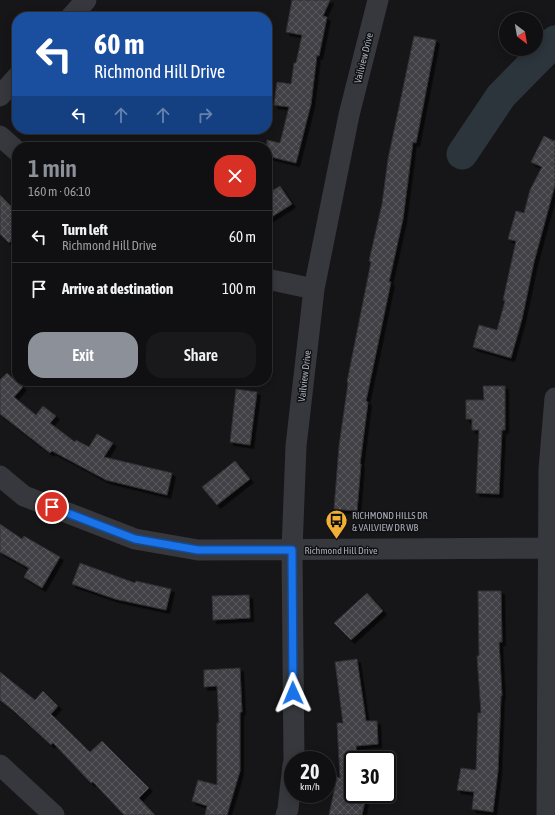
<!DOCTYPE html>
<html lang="en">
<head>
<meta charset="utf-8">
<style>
	body { margin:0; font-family:"Asap Condensed",sans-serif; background:#19191b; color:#f1f3f6; height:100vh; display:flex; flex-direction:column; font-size:15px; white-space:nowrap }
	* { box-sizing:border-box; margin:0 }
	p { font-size:13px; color:#9c9d9f }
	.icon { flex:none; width:22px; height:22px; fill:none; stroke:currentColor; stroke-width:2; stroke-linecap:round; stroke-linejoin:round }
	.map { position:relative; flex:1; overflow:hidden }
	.drawer { position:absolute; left:12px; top:142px; width:260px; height:244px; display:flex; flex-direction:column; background:#101012; border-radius:16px; box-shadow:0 2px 10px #0003,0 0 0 1px #303032 }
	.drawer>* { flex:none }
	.hud { position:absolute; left:12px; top:12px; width:260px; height:122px; border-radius:16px; box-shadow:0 2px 10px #0003,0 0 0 1px #303032; background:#1a4fa0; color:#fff; overflow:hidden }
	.needle { width:26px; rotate:149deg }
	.controls { position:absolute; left:499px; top:12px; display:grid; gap:8px }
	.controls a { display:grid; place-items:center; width:44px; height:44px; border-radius:50%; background:#101012; box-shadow:0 2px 10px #0003,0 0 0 1px #303032; font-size:20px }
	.speed { position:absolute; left:284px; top:751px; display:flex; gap:8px; font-size:20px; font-weight:700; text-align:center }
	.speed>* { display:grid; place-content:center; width:52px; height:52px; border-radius:50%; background:#101012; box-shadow:0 2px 10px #0003,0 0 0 1px #303032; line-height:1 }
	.speed small { font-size:10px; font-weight:400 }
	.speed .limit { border:2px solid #111; border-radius:6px; background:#fff; color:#111 }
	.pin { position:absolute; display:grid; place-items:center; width:34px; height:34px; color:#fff; margin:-17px; border:2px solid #fff; border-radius:50%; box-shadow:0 1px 4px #0007 }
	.me { position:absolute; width:44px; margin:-22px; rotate:359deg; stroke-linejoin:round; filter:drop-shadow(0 0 3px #0008) }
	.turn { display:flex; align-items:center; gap:14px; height:84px; padding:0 16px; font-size:18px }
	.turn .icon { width:52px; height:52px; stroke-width:2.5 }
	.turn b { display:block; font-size:28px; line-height:34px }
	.lanes { display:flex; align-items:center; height:38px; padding:0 16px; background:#0003; justify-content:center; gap:20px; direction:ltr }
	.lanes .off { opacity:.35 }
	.round { display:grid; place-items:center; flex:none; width:42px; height:42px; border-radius:16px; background:#19191b }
	.overview { display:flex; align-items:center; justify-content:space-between; height:68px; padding:0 16px }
	h1 { font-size:24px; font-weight:600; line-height:30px; color:#8c9099 }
	.action { display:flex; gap:8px; margin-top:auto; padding:8px 16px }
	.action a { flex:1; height:46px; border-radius:16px; background:#8c9099; color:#fff; font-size:16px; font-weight:600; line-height:46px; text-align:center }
	.action a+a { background:#19191b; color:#f1f3f6 }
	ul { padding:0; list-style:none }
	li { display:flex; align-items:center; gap:12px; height:52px; padding:0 16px; border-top:1px solid #303032 }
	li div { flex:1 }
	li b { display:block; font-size:15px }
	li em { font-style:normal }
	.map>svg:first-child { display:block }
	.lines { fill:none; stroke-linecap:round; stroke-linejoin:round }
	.river { stroke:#2c353c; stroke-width:31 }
	.building { fill:url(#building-cross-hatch); stroke:#303034; filter:url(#shadow) }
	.minor { stroke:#37383d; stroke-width:21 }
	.route-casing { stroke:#114b97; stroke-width:10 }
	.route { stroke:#1a73e8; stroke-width:7 }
	.labels { text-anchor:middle; stroke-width:3; stroke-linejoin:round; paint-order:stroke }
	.street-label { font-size:10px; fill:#a8adb8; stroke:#111113 }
	.poi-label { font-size:10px; fill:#a8adb8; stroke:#111113; text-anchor:start }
</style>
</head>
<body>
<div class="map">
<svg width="555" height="815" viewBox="0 0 555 815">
	<defs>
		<pattern id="building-cross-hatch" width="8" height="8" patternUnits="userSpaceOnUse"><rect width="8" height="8" fill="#404145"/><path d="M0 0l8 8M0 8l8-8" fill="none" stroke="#595a5e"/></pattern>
		<filter id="shadow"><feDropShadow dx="3.5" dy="3.5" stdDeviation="0" flood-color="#0009"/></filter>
	</defs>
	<rect width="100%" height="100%" fill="#161618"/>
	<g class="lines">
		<!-- river -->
		<path class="river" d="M462,154L501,96L555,41"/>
	</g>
	<!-- building -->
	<path class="building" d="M292,0H330L323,16L327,17L319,56L317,55L311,104L296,163L267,156V140L280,143L289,107L274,105L277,82L291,84L294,63H296L302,35L286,32Z
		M414,36L436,40L416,143L413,142L403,219L389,282H391L366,401L368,402L360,464H361L357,511L334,509L339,446L348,383L347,382L371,262L369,261L382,204L388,159Z
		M544,136L554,141L555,140V185L534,262L522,319L511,358L473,347L479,325L497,330L505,301L503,300L516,241L508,239L516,211L524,213L530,190L542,167L531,162Z
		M280,186L292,204L267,220V194Z
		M0,195L17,212V234L9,243L0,234Z
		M7,373L23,387L14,397L36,415L43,406L56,416L50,423L75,442L76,440L89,447L97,434L113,443L104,457L172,473L167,495L106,480L52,451L50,453L0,414V380Z
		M483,386H505V430H502L499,494L476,493L479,430H472V419H466V400H484Z
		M236,389L257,392L250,445L230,442Z
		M235,461L250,479L217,505L202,487Z
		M0,524L22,539L24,536L60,557L42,588L24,577L29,568L0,552Z
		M80,563L135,583L136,581L171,589L166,610L115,599L72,584Z
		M478,591H501L502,642H499L502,696H501L498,771L493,812L472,809L474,792L457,790L461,768L476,770L478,713H481L477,656H479Z
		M367,593L383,611L351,640L334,623Z
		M249,595L250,618L213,620L212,596Z
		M357,659L366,721H377L378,744L356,746L357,760H353V794H357L356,799L365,801L362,815H329L337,777L340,778L337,723H343L335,662Z
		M240,668L242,712H240V771L227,815H205L207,806L192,801L198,780L217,785V723H219L217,686L204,687V670Z
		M0,672L35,700L43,691L58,706L51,714L90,752L102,741L149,788L139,798L155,815H124L93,782L91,783L53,743L51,745L15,712L0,700Z"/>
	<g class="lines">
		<!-- minor -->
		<path class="minor" d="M71,17L86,0
			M0,96L17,77
			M0,136L17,151
			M267,279L314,289
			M0,476L24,496L135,539L198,550L555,548
			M294,760L292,550L296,446L314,289L349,115L378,0
			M0,765L54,815
			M286,815L288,809L293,765
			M547,815L549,469L555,398"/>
	</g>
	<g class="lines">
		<defs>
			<path id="route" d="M52,507L135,539L198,550H292L293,693"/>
		</defs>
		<!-- route casing -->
		<use href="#route" class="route-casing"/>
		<!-- route -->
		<use href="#route" class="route"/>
	</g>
	<!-- icons -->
	<defs>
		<symbol id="bus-pin" viewBox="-11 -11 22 30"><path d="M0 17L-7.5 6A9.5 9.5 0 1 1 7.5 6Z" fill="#f2b134" stroke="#111113"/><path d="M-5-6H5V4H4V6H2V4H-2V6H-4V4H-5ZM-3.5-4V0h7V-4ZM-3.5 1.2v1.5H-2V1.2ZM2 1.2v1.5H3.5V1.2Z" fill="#111"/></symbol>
	</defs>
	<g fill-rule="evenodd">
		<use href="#bus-pin" x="324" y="508" width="25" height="34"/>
	</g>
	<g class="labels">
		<!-- street labels -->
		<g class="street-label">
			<text transform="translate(363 58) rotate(-76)" y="4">Vailview Drive</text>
			<text transform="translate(304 376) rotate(-83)" y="4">Vailview Drive</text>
			<text x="341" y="554">Richmond Hill Drive</text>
		</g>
		<!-- poi labels -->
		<g class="poi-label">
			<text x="352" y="519">RICHMOND HILLS DR<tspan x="352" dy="12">&amp; VAILVIEW DR WB</tspan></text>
		</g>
	</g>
</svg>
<div class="controls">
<a><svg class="needle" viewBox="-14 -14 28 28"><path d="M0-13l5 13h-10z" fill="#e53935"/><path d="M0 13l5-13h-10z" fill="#9c9d9f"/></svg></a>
</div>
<div class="speed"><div>20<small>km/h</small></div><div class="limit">30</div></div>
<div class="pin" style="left:52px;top:507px;background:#d93025"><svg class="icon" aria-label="arrive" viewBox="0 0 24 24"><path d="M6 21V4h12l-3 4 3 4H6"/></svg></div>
<svg class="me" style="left:293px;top:693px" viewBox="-20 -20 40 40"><path d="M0-17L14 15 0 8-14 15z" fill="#1a73e8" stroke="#fff" stroke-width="4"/></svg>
<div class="hud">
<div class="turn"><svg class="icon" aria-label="left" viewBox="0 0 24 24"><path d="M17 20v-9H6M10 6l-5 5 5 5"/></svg><div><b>60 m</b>Richmond Hill Drive</div></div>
<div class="lanes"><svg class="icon" aria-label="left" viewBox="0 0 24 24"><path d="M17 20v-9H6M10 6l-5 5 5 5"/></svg><svg class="icon off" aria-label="ahead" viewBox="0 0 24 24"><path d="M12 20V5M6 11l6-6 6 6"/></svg><svg class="icon off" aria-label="ahead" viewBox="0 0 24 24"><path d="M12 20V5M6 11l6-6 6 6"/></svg><svg class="icon off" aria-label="right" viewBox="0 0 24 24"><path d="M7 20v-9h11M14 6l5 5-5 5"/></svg></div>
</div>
<section class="drawer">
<div class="overview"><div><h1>1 min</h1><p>160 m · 06:10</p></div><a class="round" style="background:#d93025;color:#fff"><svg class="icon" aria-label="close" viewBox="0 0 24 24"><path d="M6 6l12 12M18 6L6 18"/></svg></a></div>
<ul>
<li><svg class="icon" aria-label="left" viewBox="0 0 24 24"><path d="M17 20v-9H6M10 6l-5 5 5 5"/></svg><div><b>Turn left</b><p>Richmond Hill Drive</p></div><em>60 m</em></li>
<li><svg class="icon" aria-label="arrive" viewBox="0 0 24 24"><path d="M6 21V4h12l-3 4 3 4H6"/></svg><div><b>Arrive at destination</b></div><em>100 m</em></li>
</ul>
<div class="action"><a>Exit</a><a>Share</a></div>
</section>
</div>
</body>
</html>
